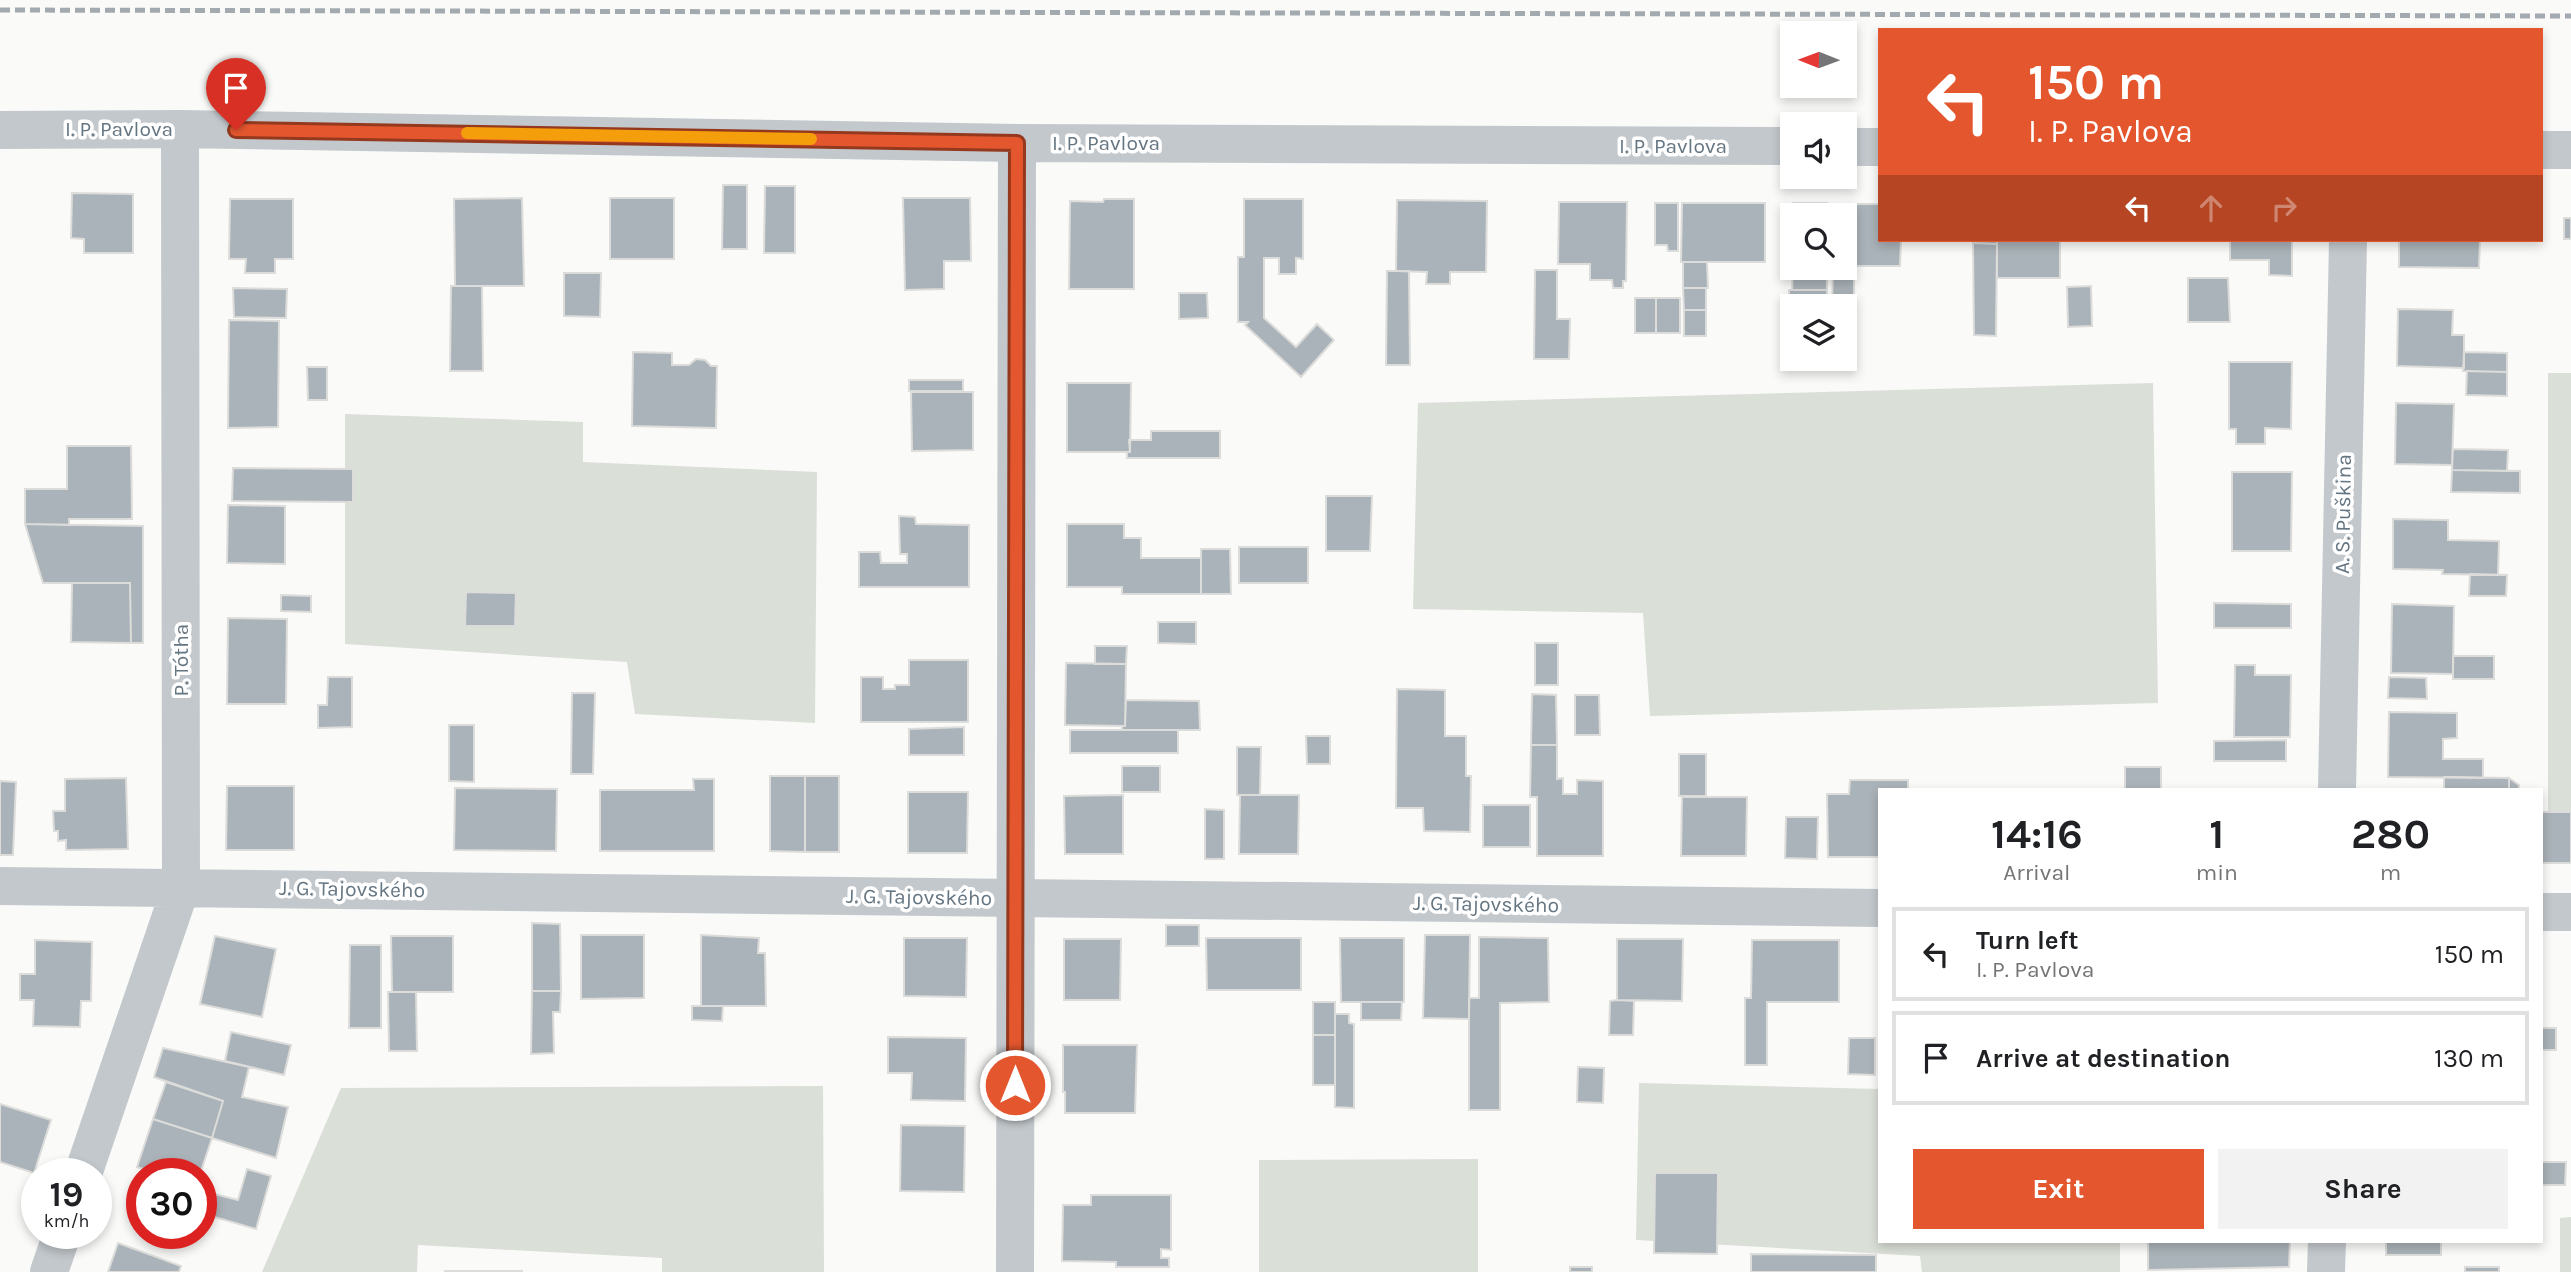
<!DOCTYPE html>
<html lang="en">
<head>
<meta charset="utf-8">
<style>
	body { margin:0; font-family:Karla,sans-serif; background:#f2f2f2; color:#202124; height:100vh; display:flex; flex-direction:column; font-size:26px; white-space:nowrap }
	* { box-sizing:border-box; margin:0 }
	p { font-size:23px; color:#757577 }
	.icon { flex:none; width:38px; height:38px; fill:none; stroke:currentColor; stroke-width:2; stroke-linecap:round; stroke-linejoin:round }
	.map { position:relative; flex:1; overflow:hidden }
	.drawer { position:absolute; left:1878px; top:788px; width:665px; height:455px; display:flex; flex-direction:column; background:#fff; border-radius:0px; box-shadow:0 4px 10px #0003 }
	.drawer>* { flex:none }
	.top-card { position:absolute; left:1878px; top:28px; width:665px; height:214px; border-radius:0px; box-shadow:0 4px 10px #0003; background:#e4572e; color:#fff; overflow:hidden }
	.needle { width:46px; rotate:271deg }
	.fabs { position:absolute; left:1780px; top:21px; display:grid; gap:14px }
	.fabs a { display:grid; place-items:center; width:77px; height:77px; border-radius:0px; background:#fff; box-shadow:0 4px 10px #0003; font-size:35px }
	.speed { position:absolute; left:21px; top:1158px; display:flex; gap:14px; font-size:35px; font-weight:700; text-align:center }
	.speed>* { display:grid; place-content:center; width:91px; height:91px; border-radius:50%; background:#fff; box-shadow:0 4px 10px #0003; line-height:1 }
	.speed small { font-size:18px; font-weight:400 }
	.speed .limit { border:10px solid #d22; background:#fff; color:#111 }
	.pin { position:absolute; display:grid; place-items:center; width:60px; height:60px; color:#fff; margin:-72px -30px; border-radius:50% 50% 50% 0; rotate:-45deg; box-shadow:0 0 7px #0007 }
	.pin .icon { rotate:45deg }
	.me { position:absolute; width:77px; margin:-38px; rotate:0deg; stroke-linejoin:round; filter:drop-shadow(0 0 5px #0008) }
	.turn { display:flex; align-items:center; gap:24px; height:147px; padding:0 35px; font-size:32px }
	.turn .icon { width:91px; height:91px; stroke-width:2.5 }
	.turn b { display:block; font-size:49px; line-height:60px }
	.lanes { display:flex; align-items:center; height:66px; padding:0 35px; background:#0003; justify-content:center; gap:35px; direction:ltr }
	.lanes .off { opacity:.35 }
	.eta { display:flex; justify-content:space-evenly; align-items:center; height:119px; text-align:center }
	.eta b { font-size:42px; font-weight:700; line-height:49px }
	.cta { display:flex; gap:14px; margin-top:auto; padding:14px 35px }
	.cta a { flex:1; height:80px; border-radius:0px; background:#e4572e; color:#fff; font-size:28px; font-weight:700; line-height:80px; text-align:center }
	.cta a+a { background:#f2f2f2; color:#202124 }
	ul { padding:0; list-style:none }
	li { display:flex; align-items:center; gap:21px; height:94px; margin:0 14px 10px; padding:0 21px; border:4px solid #e0e0e0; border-radius:0px }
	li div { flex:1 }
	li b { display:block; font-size:26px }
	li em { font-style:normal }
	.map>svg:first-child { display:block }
	.green { fill:#dadfd7 }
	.building { fill:#aab3b9; stroke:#dcdcda; stroke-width:2 }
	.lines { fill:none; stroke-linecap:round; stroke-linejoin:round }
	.minor { stroke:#c3c8cc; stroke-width:38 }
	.rail { stroke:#a2aab0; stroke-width:5; stroke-dasharray:10 5; stroke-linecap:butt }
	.route-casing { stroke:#94391e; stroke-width:18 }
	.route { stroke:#e4572e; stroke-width:12 }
	.slow { stroke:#f59e0b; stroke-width:12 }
	.labels { text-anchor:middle; stroke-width:7; stroke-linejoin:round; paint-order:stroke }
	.street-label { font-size:21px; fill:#657683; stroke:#fff }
</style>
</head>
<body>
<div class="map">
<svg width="2571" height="1272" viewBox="0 0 2571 1272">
	<rect width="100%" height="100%" fill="#fafaf8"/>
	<!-- green -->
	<path class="green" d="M2548,373H2571V855H2548Z
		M2153,383L2158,703L1650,716L1643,613L1413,609L1418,403Z
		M345,414L583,422V462L817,472L815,723L635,714L627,662L345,644Z
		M1639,1083L1879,1089L1880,1241H2120V1272H1922L1920,1256L1636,1240Z
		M823,1086L824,1272H662V1258L418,1245L417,1272H262L341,1088Z
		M1478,1159V1272H1259V1160Z
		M2571,1217V1272H2560V1218Z"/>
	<!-- building -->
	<path class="building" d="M723,185H747V249H722Z
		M765,186H795V253H764Z
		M72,193L133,194V253H84V239L71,238Z
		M522,198L524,286H455L454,199Z
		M610,198H674V259H610Z
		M903,198H970L971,261H944V289L905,290Z
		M230,199H293V259H275V273H245L246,259H229Z
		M1104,199H1134V289H1069L1070,201L1103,202Z
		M1244,199H1303V259L1296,258V274H1279V258H1264V318L1296,347L1317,324L1334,340L1301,377L1245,325L1248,322H1238V257H1244Z
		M1397,200L1487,201L1486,272H1450V284H1426L1427,272L1396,271Z
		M1559,202H1627L1626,281H1623V288H1613L1612,280H1590V264H1558Z
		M1655,203H1678V251H1668L1667,245H1655Z
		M1682,203H1765V262H1681Z
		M1793,203H1827V215H1793Z
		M1832,204H1880V240H1901L1900,266H1844V215H1832Z
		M2564,218H2571V239H2564Z
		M1975,240H1997V244L1975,243Z
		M1997,240H2060V278H1997Z
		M2230,240H2292V276L2269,275V260H2230Z
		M2399,240H2480L2479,268L2399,267Z
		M1973,243L1997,244L1996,336L1974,335Z
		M1683,262H1707L1708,288H1683Z
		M1854,266V327H1844V306H1832L1833,268Z
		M1793,268H1827V290H1792Z
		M1535,270H1557V319H1570L1569,359H1534Z
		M1387,271H1409L1410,365H1386Z
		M564,273H601L600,317L564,316Z
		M2188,278H2228L2230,322H2188Z
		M451,286H482L483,371H450Z
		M2091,286L2092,326L2068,327L2067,287Z
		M233,288L287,289L286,318L234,317Z
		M1683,288H1706V310H1684Z
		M1789,290H1827V306H1792V310H1789Z
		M1179,293H1207L1208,318L1179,319Z
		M1635,298H1656V333H1635Z
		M1656,298H1680V333H1656Z
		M2398,309L2453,310L2452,335H2464V368L2397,366Z
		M1684,310H1706V336H1684Z
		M229,320L279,321L278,427L228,428Z
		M633,352L672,353V365H689L696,359L705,360L711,366H717L716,428L632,426Z
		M2464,352L2507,353V372L2463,371Z
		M2229,362H2292L2291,429L2265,428V444H2236V429H2229Z
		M307,367H327V400H308Z
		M2467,371L2507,372V396L2466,395Z
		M909,380H963V391H909Z
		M1067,383H1131L1130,452H1067Z
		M911,392H973V450L912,451Z
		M2396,403L2454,404L2452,465L2395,464Z
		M1151,431H1220V458H1127V452H1130L1129,440H1151Z
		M67,446H131L132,519H69V525L25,524V489H67Z
		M2453,449L2508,450L2507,471L2452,470Z
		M233,468L353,469V502L232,501Z
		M2452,470L2520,471V493L2451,492Z
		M2232,472H2292L2291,551H2232Z
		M1326,496H1372L1370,551H1326Z
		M228,505L285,506V564L227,563Z
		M899,516L915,517L916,524L969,525V587H859V552H880L881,563H907V554H900Z
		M2393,519L2448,520V540L2499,541L2498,575L2442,574L2443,570L2393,569Z
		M25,524L143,526V643H131L130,583H43Z
		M1067,524H1124V538H1141V558H1201V594H1122V587H1067Z
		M1239,547H1308V583H1239Z
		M1201,549H1230L1231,594H1201Z
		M2470,574L2507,575L2506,596H2469Z
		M72,583H130L131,643L71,642Z
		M466,592L516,593L515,626H465Z
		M281,595L311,596V612L281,611Z
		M2214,603L2291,604V628H2214Z
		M2392,604L2454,606L2453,674L2391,673Z
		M228,618L287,619L286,704H227Z
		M1158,622H1196V644L1158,643Z
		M1535,643H1558V685H1535Z
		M1095,646H1127L1126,664H1095Z
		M2453,656H2494V679H2453Z
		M909,660H968V722H861V677H883V689H895V685H909Z
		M1066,663L1126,664L1125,726L1065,725Z
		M2235,665H2255V675H2291L2290,737H2234Z
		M328,677H352V727L318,728V705H327Z
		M2389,677L2426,678L2427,699L2388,698Z
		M1397,689L1445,690V736H1466V776H1471L1470,832L1424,831L1423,808H1396Z
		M572,693H595L593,774H571Z
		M1532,694L1556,695L1557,745H1531Z
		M1575,695H1599L1600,735H1575Z
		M1126,700L1199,701L1200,730H1122V726H1125Z
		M2389,712L2457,713V738L2443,739V759H2483V778L2388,777Z
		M449,725H474V782L449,781Z
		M964,727V755H909V729Z
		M1070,730H1178V753H1070Z
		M1306,736H1330V764H1307Z
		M2286,740V761H2214V741Z
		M1531,745H1557V779L1563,778V794H1577V780L1603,781V856H1537V797H1530Z
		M1237,747H1261L1260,795H1237Z
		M1679,754H1706V796H1679Z
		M1122,766H1160V792H1122Z
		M2125,767H2161V789H2125Z
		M770,776H805V852L770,851Z
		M805,776H839V852H805Z
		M2444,777L2509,778V789H2444Z
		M126,778L128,849L66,850V840L58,841V831H54L53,811H65V779Z
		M2509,778L2519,785V789H2509Z
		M693,779H714V851H600V790H694Z
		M1850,780H1908V789H1880V857H1828L1827,794H1849Z
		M0,781L16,782L13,855H0Z
		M227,786H294V850H226Z
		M455,788L557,789L556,851L454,850Z
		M908,792H968L967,853H908Z
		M1123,795V854H1065L1064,796Z
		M1240,795H1299L1298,854H1239Z
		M1682,797H1747L1746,856H1681Z
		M1483,805H1530V847H1483Z
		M1205,809L1224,810V859H1205Z
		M2541,812H2571V863H2541Z
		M1786,817H1818L1817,859L1785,858Z
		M532,923L560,924L561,991H532Z
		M1166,925H1199V946H1166Z
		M581,935H644V998L581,999Z
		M701,935L759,938L758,953H765L766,1006H701Z
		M1425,935H1470L1469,1019L1423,1018Z
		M215,936L276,949L262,1017L200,1004Z
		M391,936H453V992H392Z
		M1479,937L1548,938L1549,1002L1500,1003V1110H1469V998H1479Z
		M904,938H967L966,997L904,996Z
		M1206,938H1301V990H1207Z
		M1340,938H1404V1002H1341Z
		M1064,939H1121L1120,1000H1064Z
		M1617,939H1683L1682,1001L1617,1000Z
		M35,940L92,942L91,1001H81L80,1027L33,1026L34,1000H20V974H35Z
		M1752,940H1839V1002H1767V1065H1745V998H1751Z
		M350,945H381V1028H349Z
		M532,991H561L560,1012H553L554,1053L531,1054Z
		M388,992H416L417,1051H389Z
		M1617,1000L1634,1001L1633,1035H1609L1610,1001Z
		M1313,1002H1335V1035H1313Z
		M1361,1002H1402L1401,1020H1361Z
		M692,1006H723L722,1021L692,1020Z
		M1335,1014H1349V1023L1354,1024V1108L1335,1107Z
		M2541,1028H2556V1050H2541Z
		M231,1032L291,1045L284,1075L225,1061Z
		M1313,1035H1335V1085H1313Z
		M888,1037L966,1038L965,1101L911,1100L912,1073H888Z
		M1849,1038H1875V1075L1848,1074Z
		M1063,1045H1137L1135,1113H1065V1092H1063Z
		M163,1048L249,1067L242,1097L288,1107L276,1158L212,1138L223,1101L154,1077Z
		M1578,1067L1604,1068L1603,1103L1577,1102Z
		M166,1082L223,1101L212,1138L153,1119Z
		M0,1104L51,1120L34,1173L0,1162Z
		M153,1119L212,1138L200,1174H159L137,1167Z
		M901,1125L965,1126L964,1192L900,1191Z
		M2541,1162H2566L2565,1185H2541Z
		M247,1169L271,1176L256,1229L208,1215L214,1194L238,1200Z
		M1655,1173H1718L1717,1254L1654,1253Z
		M1091,1195H1171V1250L1161,1249V1258H1169V1267H1116V1262L1062,1261L1063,1205H1091Z
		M2148,1241H2290L2289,1267L2148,1270Z
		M2386,1241H2441V1255H2386Z
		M118,1243L181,1266L179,1272H108Z
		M1751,1254L1876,1255V1272H1751Z
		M1570,1267H1592V1272H1570Z
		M2465,1267H2499V1272H2465Z
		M445,1271H522V1272H445Z"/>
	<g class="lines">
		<!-- minor -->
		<path class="minor" d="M0,130L180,129L1017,143L1792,146
			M1844,147H1880
			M2541,150H2571
			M2337,789L2348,240
			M0,886L1880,908
			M2541,912H2571
			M83,1174L181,887L180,129
			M49,1272L62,1234
			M1015,1272L1017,143
			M2326,1272L2327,1241"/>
		<!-- rail -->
		<path class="rail" d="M0,10L2571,16"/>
	</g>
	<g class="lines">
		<defs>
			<path id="route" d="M236,130L1017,143L1015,1085"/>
		</defs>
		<!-- route casing -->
		<use href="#route" class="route-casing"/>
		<!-- route -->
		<use href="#route" class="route"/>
		<!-- slow -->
		<path class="slow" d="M467,133L811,139"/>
	</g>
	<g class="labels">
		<!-- street labels -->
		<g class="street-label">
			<text x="119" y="136">I. P. Pavlova</text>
			<text x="1106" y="150">I. P. Pavlova</text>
			<text x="1673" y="153">I. P. Pavlova</text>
			<text transform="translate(2343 514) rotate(-89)" y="7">A. S. Puškina</text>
			<text transform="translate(181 660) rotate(-90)" y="7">P. Tótha</text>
			<text transform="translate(352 889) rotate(1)" y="7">J. G. Tajovského</text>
			<text transform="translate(919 897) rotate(1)" y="7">J. G. Tajovského</text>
			<text transform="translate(1486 904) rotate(1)" y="7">J. G. Tajovského</text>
		</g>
	</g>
</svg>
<div class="fabs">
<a><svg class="needle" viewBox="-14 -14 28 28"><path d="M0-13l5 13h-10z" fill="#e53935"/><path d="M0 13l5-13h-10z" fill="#757577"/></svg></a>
<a><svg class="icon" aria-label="sound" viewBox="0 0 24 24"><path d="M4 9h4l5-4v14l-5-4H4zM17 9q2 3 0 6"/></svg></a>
<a><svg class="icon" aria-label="search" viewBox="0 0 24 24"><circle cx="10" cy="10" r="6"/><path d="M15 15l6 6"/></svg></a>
<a><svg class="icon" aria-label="layers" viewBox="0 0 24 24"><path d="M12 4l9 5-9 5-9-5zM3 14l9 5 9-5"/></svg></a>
</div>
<div class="speed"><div>19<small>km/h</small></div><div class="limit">30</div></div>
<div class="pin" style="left:236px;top:130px;background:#d93025"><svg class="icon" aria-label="arrive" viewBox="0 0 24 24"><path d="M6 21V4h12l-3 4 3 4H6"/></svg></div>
<svg class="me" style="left:1015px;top:1085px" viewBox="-20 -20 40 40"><circle r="17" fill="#e4572e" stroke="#fff" stroke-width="3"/><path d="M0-11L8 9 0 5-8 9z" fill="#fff"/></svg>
<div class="top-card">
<div class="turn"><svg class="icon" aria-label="left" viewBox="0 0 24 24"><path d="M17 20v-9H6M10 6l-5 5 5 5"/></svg><div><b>150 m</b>I. P. Pavlova</div></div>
<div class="lanes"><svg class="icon" aria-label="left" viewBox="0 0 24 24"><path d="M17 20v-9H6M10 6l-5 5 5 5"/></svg><svg class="icon off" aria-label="ahead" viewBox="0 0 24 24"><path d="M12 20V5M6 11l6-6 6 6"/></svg><svg class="icon off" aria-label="right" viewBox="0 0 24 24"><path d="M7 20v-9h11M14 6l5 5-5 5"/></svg></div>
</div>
<section class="drawer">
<div class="eta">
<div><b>14:16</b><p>Arrival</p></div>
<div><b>1</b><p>min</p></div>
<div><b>280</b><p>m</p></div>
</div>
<ul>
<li><svg class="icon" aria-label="left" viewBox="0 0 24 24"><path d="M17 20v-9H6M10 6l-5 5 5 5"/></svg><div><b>Turn left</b><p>I. P. Pavlova</p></div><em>150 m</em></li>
<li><svg class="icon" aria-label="arrive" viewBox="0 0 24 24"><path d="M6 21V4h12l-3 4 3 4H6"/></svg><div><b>Arrive at destination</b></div><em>130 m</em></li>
</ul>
<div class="cta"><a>Exit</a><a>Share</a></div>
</section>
</div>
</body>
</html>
